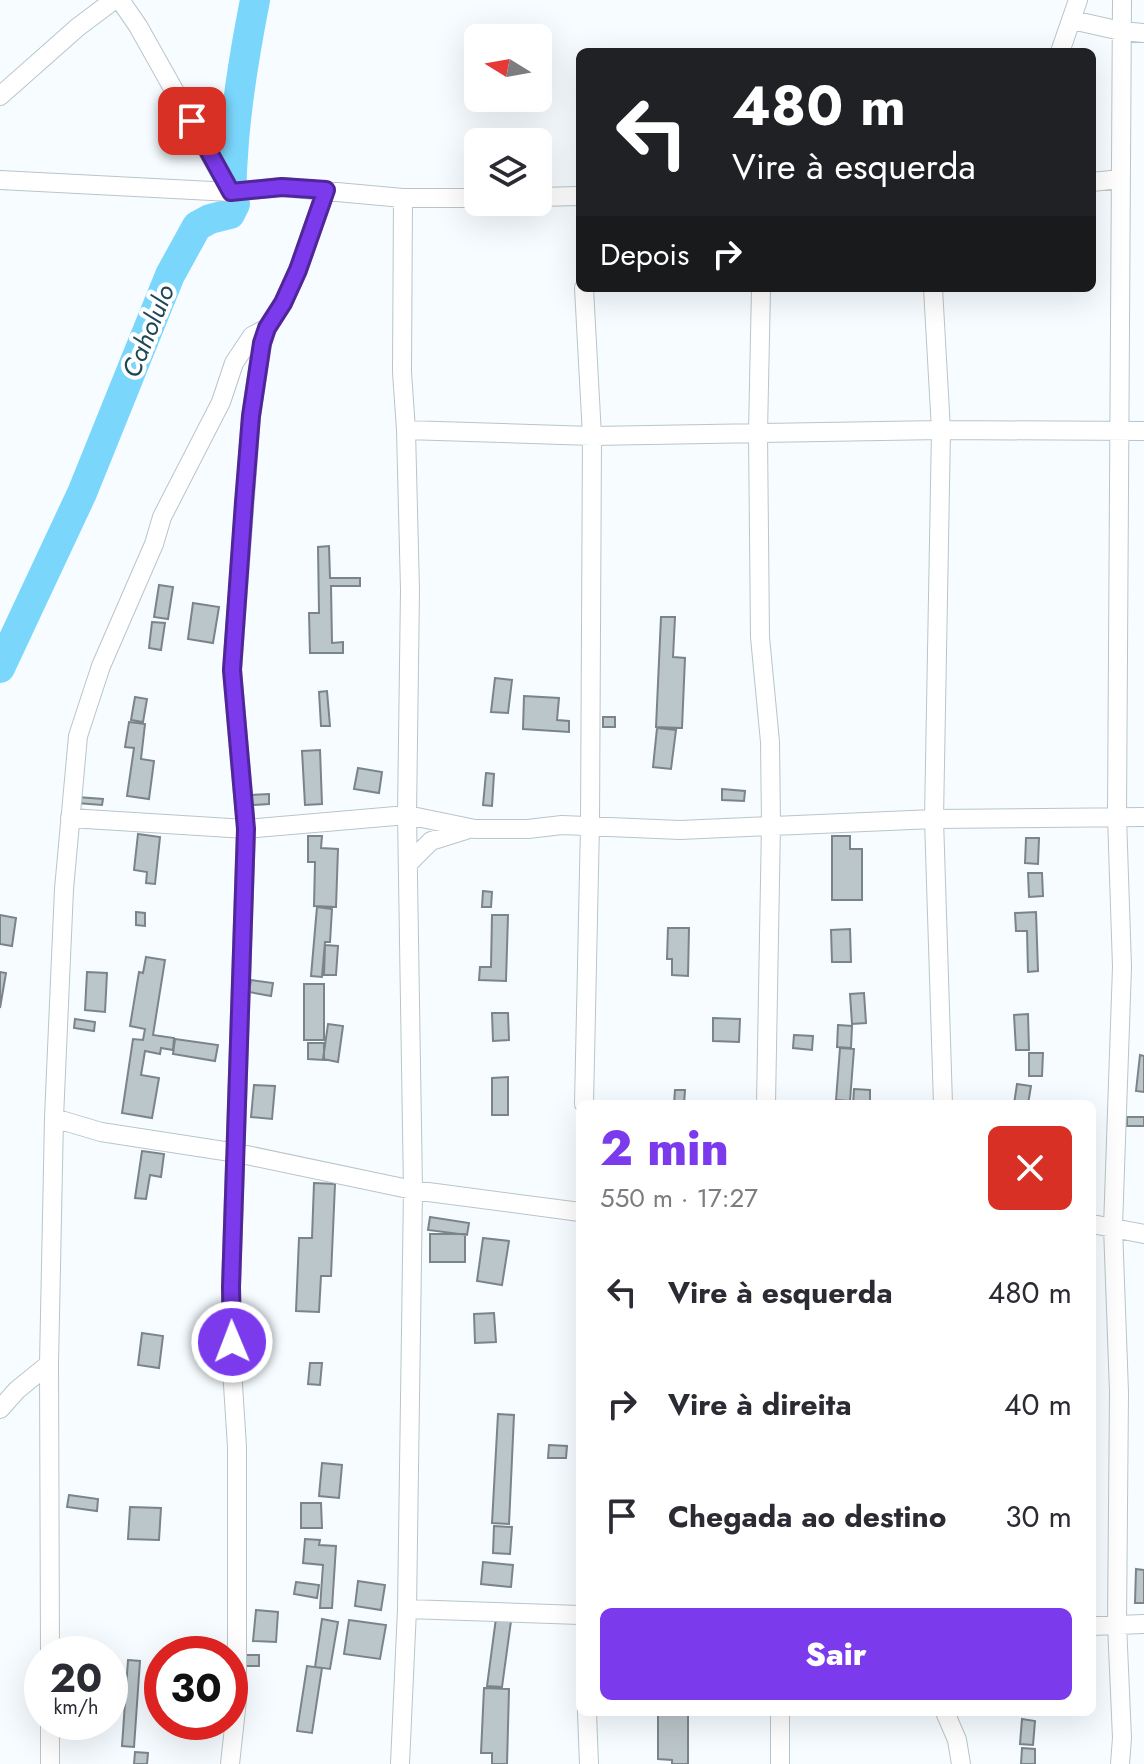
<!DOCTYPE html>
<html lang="pt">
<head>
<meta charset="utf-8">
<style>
	body { margin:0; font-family:Jost,sans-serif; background:#f2f2f3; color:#2b2b33; height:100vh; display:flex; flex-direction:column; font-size:30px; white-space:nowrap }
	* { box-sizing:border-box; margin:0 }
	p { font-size:26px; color:#7c7c81 }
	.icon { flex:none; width:44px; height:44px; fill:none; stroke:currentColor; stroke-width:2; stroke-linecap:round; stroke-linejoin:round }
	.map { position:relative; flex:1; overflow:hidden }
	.drawer { position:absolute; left:576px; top:1100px; width:520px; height:616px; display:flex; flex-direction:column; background:#fff; border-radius:12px; box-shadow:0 8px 32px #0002 }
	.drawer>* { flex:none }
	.top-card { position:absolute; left:576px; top:48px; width:520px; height:244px; border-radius:12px; box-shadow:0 8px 32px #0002; background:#202124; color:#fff; overflow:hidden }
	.needle { width:52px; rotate:281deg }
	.tools { position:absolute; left:464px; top:24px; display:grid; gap:16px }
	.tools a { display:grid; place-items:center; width:88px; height:88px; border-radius:12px; background:#fff; box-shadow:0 8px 32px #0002; font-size:40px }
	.speed { position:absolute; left:24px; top:1636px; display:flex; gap:16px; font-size:40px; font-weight:700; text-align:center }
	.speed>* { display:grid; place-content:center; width:104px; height:104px; border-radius:50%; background:#fff; box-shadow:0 8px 32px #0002; line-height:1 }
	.speed small { font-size:20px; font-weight:400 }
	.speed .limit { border:12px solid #d22; background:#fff; color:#111 }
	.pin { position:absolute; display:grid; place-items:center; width:68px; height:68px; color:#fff; margin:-34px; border-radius:16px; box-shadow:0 4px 12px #0006 }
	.me { position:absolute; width:88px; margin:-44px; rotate:359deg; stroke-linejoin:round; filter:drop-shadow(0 0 6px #0008) }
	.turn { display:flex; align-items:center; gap:28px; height:168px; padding:0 24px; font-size:36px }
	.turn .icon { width:104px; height:104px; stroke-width:2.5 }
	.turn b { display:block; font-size:56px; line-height:68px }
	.then { display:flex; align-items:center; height:76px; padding:0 24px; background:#0003; gap:16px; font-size:30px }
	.round { display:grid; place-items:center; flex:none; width:84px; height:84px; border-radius:12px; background:#f2f2f3 }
	.overview { display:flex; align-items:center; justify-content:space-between; height:136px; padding:0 24px }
	h1 { font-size:48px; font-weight:800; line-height:60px; color:#7c3aed }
	.primary-button { display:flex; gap:16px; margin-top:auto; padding:16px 24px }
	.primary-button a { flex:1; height:92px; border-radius:12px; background:#7c3aed; color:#fff; font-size:32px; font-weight:800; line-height:92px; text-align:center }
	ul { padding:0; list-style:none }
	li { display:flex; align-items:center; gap:24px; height:112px; padding:0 24px }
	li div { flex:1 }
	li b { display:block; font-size:30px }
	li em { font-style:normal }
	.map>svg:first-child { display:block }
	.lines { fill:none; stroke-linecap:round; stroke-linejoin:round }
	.river { stroke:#7bd6fb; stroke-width:30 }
	.building { fill:#bbc6ca; stroke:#7b8489; stroke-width:2 }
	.minor-casing { stroke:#bac5c9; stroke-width:20 }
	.minor { stroke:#fff; stroke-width:18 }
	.route-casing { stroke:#51269a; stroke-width:20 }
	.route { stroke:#7c3aed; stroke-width:14 }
	.labels { text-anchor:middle; stroke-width:8; stroke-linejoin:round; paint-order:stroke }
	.water-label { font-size:26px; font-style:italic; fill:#1e4757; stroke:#fff }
</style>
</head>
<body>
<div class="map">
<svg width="1144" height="1764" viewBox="0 0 1144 1764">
	<rect width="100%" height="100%" fill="#f6fcff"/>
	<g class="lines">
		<!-- river -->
		<path class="river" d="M0,668L82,493L170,275L197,226L210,219L230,214L235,204C230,188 232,172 233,155C236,102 245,51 255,0"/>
	</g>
	<!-- building -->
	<path class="building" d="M329,546L330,578H360V586H331L332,643L343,642V653H310L309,613H319L318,547Z
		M159,585L173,587L168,619L154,617Z
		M193,603L219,607L213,643L188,639Z
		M661,617H675L673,657L685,658L682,728L656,727Z
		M152,622L165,623L161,650L149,648Z
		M495,678L512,680L508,713L491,712Z
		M327,691L330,726H321L319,692Z
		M524,696L559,698L557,720L569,721V732L523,729Z
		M135,697L147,699L143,722L131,720Z
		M603,717H615V727H603Z
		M129,722L145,724L141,759L154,761L149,799L127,796L134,748L125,747Z
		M657,728L676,730L671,769L653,767Z
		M320,750L322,804L305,805L302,751Z
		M358,768L382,772L379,793L354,789Z
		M486,773L494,774L492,806L483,805Z
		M722,789L745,791L744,801L722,800Z
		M269,794V804L252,805L251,795Z
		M77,797L103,799L102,805L77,803Z
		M138,834L160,837L155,884L146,883L147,872L134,870Z
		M308,836H322L321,848L338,849L336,907L314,906L315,862H308Z
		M832,836H850V849H862V900H832Z
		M1026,838H1039L1038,864L1025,863Z
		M1028,873H1042L1043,896L1029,897Z
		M483,891L492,892L491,907H482Z
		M317,907L332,909L330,942H325L322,977L311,976Z
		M136,912L145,913V926L136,925Z
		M1036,912L1038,971L1028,972L1027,931H1016L1015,913Z
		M0,915L16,918L12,946L0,944Z
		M492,915H508L506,981L479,980L480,967H491Z
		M668,928H689L688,976L672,975V959H667Z
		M850,929L851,962H832L831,930Z
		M325,945L338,946L336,975H324Z
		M146,957L165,960L153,1035L174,1038L173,1050L161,1048L160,1054L145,1051L141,1075L159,1078L152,1118L122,1113L133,1039L143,1040L145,1029L130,1026L139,972L143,973Z
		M0,972L6,973L0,1008Z
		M87,972L107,973L105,1012L85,1010Z
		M251,980L273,983L271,996L249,992Z
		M304,984H324V1040H304Z
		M864,993L866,1023L852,1024L850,994Z
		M492,1013H508L509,1040L493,1041Z
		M1028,1014L1029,1050H1016L1014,1015Z
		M713,1018L740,1019L739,1042L713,1041Z
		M75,1019L95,1022L94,1031L74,1028Z
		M328,1024L343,1026L338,1062L323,1059Z
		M838,1025L852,1026L851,1048L837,1047Z
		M794,1035L813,1036L812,1050L793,1048Z
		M175,1039L218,1045L215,1061L173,1054Z
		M308,1043H324V1060L308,1059Z
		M840,1048L854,1049L850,1101L836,1100Z
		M1029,1053H1043L1042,1076H1029Z
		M1140,1055L1144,1056V1092L1136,1091Z
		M508,1077V1115H492V1078Z
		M1017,1084L1031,1086L1028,1104H1014Z
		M254,1085L275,1086L272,1119L251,1117Z
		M854,1089L870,1090V1104H853Z
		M675,1090H685L684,1104H674Z
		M1127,1117H1144V1126H1127Z
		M142,1151L164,1154L161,1177L150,1175L146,1199L135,1198Z
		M314,1183L335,1184L331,1276H321L319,1312L296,1311L299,1238H312Z
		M430,1217L469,1223L467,1235L428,1230Z
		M430,1234H465V1262H430Z
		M483,1238L509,1241L502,1285L477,1281Z
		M494,1313L496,1342L475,1343L474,1314Z
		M142,1333L163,1336L159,1368L138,1365Z
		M310,1363H322L320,1385L308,1384Z
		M498,1414L514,1415L509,1524L492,1523Z
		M549,1445L567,1446L566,1458H548Z
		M322,1463L342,1465L339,1498L319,1496Z
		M69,1495L98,1499L97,1511L67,1507Z
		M301,1503H321L322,1528H301Z
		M130,1507L161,1508L159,1540L128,1539Z
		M494,1526L512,1527L510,1554L493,1553Z
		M305,1539L320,1540L319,1545L336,1546L332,1608H320L323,1565L303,1563Z
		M483,1562L513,1565L511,1587L481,1584Z
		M1136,1569L1144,1570V1603H1135Z
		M358,1581L385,1585L381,1610L355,1606Z
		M296,1582L319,1585L317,1598L294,1594Z
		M256,1610L278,1612L276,1642L253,1641Z
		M496,1618L511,1621L502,1687L487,1686Z
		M322,1619L338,1622L330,1669L315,1667Z
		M349,1620L386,1625L380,1659L344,1654Z
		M246,1655H259V1666H246Z
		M128,1660L140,1661L134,1747L122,1746Z
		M307,1666L322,1668L312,1733L297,1731Z
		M484,1688L509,1689L507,1764H492V1753H481Z
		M658,1712H688V1764H672V1760L658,1759Z
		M1022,1719L1035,1721L1033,1745L1020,1744Z
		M1022,1748L1035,1749V1764H1021Z
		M135,1752L148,1753L147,1764H134Z"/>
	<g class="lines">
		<defs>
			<path id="minor" d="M120,0L138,26L231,192
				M1072,20L1121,31L1144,33
				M1060,52L1078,0
				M0,96L78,27L114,0
				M0,180L231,192L282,187L403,198H478
				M1092,182L1120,179
				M538,197L580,196
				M761,288L758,433L760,637L770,742L771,824L766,1104
				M933,288L941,430L934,819L943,1104
				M406,430L592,436L941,430L1144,431
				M70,818L246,829L407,815L475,829H528L562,825L680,830L934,819L1144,817
				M408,864L431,841L466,830
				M584,1104L590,825L592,436L584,288
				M54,1118L101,1132L237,1153L413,1190L580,1212
				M1092,1224L1144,1234
				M0,1409L17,1390L49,1364
				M407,1609L580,1615
				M1092,1626L1144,1624
				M50,1654L49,1364L54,1118L64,889L78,736L101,666L154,544L162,517L221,402L234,363L252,336L267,328
				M587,1712L589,1764
				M945,1712L957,1740L961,1764
				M50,1722V1764
				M230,1764L237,1700V1447L232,1369L231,1287L246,829L232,670L251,416L262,343L267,328L283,303L298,270L326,190
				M400,1764L407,1609L413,1190L407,815L410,590L406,430L402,372L403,198
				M780,1764V1712
				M1120,1764L1122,1738L1117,1624L1119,1392L1113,1227L1122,967L1117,816L1122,0"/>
		</defs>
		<!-- minor casing -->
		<use href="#minor" class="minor-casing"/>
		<!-- minor -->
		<use href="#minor" class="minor"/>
	</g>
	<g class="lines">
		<defs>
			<path id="route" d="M192,121L231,192L282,187L326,190L298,270L283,303L267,328L262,343L251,416L244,502L232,670L246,829L231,1287L232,1342"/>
		</defs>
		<!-- route casing -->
		<use href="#route" class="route-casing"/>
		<!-- route -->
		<use href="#route" class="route"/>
	</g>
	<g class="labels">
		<!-- water labels -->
		<g class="water-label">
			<text transform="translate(148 331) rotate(-68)" y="9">Caholulo</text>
		</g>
	</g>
</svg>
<div class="tools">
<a><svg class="needle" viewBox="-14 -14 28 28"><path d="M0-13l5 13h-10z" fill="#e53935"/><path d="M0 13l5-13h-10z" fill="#7c7c81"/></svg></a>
<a><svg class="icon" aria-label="layers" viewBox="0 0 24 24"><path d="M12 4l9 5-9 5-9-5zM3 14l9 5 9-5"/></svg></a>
</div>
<div class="speed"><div>20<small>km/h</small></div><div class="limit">30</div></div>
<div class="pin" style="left:192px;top:121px;background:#d93025"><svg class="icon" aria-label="arrive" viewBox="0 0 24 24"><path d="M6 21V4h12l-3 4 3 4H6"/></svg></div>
<svg class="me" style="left:232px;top:1342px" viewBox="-20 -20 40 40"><circle r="17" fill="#7c3aed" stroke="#fff" stroke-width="3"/><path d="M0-11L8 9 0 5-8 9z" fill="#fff"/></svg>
<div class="top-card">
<div class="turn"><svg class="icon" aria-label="left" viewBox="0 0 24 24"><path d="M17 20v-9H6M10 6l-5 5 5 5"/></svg><div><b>480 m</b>Vire à esquerda</div></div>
<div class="then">Depois<svg class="icon" aria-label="right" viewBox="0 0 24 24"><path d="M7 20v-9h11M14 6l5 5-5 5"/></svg></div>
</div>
<section class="drawer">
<div class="overview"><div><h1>2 min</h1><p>550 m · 17:27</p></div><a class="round" style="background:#d93025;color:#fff"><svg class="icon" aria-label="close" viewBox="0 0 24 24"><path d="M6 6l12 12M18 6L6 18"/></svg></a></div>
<ul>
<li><svg class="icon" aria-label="left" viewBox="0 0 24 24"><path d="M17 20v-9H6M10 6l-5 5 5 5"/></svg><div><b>Vire à esquerda</b></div><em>480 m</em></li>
<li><svg class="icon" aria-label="right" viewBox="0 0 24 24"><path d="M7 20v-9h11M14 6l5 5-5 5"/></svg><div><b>Vire à direita</b></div><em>40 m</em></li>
<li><svg class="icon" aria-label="arrive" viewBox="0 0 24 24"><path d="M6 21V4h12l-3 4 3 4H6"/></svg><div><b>Chegada ao destino</b></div><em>30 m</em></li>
</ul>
<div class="primary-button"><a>Sair</a></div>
</section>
</div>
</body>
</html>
